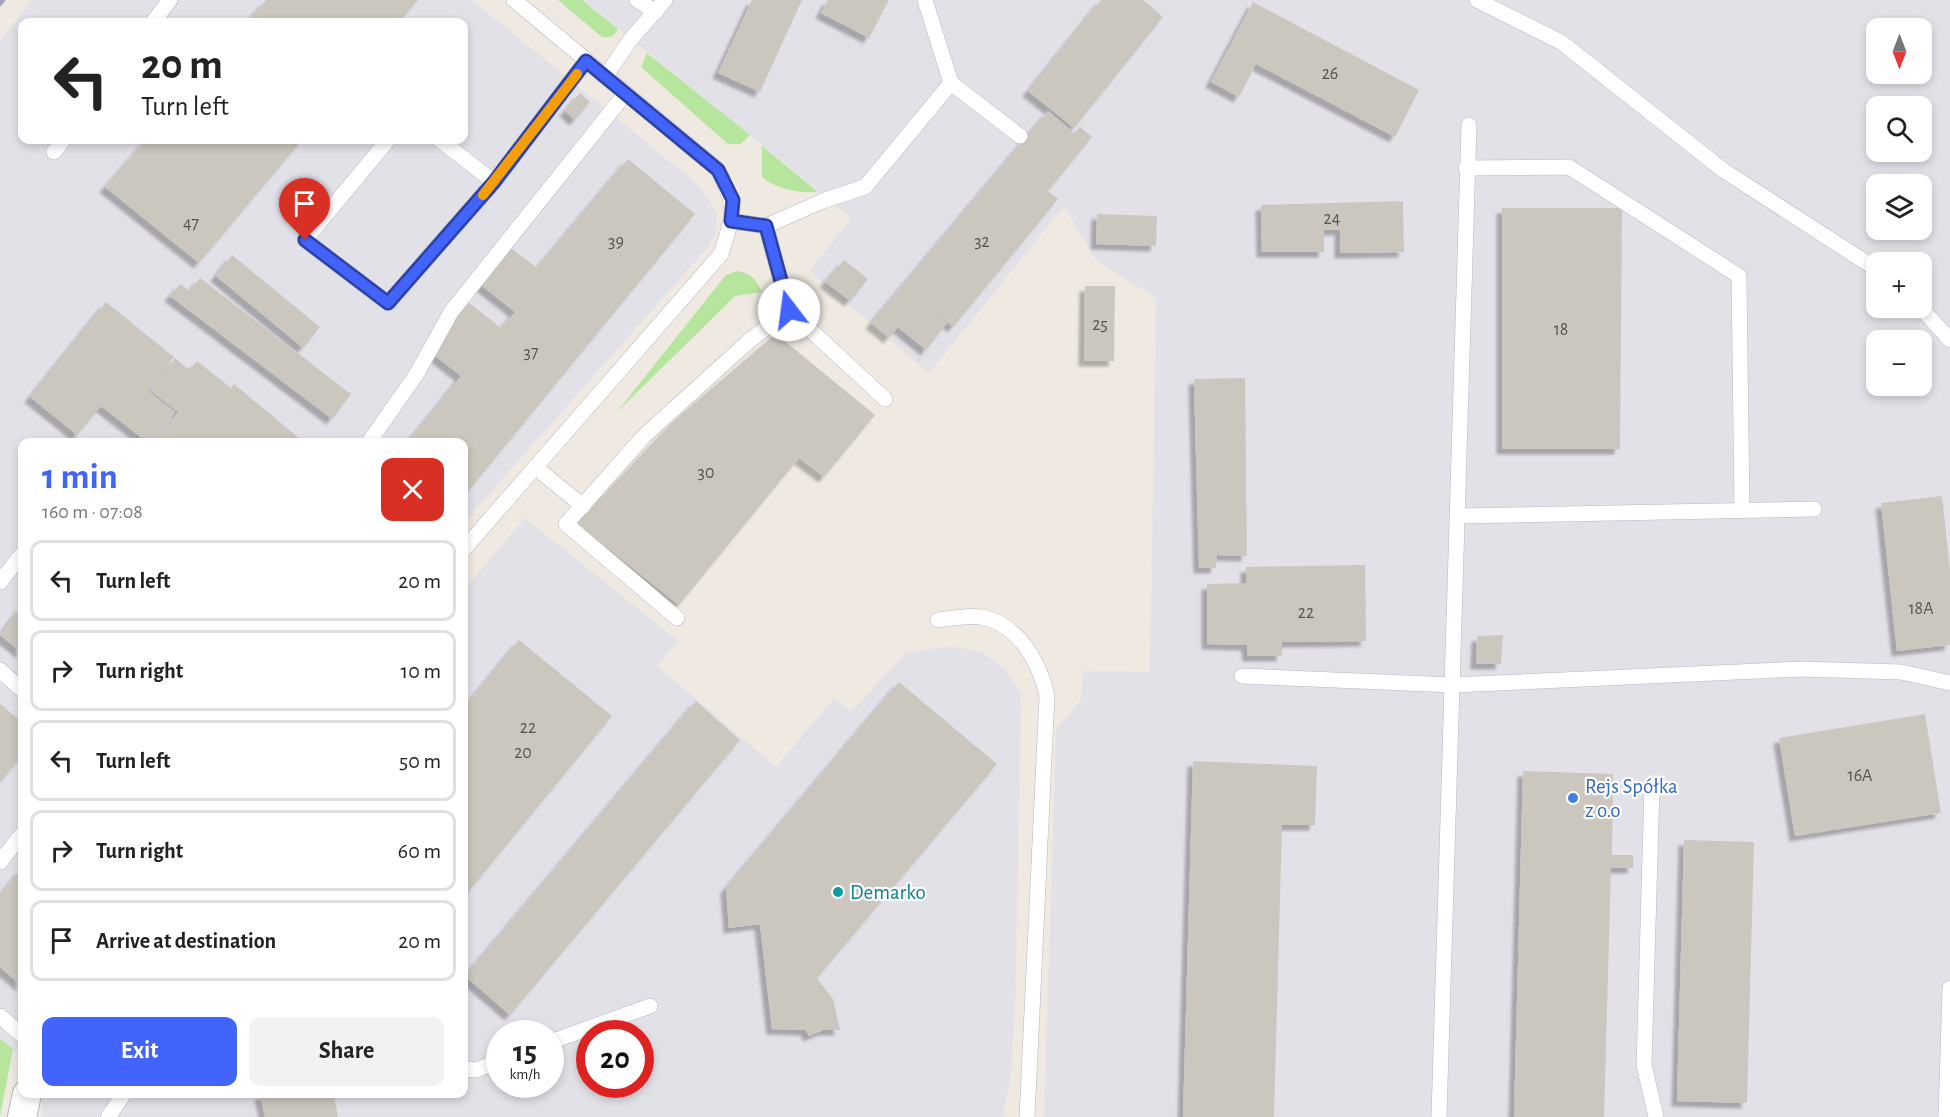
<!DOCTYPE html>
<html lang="en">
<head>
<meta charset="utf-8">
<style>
	body { margin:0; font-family:"Alegreya Sans",sans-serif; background:#f2f2f2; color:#222; height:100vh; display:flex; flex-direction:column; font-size:22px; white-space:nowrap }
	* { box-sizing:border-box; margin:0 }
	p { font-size:20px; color:#767676 }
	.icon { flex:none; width:33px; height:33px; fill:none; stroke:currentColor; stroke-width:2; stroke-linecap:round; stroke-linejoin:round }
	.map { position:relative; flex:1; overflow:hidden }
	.side { position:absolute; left:18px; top:438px; width:450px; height:660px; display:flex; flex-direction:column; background:#fff; border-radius:12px; box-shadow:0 3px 9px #0003 }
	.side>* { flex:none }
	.hud { position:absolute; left:18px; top:18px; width:450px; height:126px; border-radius:12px; box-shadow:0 3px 9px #0003; background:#fff; color:#222; overflow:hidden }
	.needle { width:39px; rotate:180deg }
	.controls { position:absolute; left:1866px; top:18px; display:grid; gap:12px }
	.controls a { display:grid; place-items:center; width:66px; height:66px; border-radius:12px; background:#fff; box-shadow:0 3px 9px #0003; font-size:30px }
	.speed { position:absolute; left:486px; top:1020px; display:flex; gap:12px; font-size:30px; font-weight:700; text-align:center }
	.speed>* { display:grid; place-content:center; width:78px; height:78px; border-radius:50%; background:#fff; box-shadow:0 3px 9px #0003; line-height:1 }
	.speed small { font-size:15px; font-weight:400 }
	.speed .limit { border:9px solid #d22; background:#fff; color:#111 }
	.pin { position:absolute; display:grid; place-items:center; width:51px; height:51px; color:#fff; margin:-62px -26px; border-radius:50% 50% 50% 0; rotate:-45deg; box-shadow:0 0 6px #0007 }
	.pin .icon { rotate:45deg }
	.me { position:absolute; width:66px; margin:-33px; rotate:345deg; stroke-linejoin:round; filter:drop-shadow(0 0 4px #0008) }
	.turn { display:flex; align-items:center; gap:21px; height:126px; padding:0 24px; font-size:27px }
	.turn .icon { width:78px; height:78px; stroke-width:2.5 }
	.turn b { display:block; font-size:42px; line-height:51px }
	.round { display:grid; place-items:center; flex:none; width:63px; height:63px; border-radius:12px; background:#f2f2f2 }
	.summary { display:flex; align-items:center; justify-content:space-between; height:102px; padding:0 24px }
	h1 { font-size:36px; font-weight:600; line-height:45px; color:#4264fb }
	.button { display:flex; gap:12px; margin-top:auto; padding:12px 24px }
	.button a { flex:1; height:69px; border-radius:12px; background:#4264fb; color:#fff; font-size:24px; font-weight:600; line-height:69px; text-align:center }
	.button a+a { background:#f2f2f2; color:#222 }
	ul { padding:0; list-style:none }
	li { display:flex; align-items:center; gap:18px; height:81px; margin:0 12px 9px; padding:0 12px; border:3px solid #e0e0e0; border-radius:12px }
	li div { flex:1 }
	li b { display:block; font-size:22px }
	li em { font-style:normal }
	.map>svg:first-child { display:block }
	.industrial { fill:#e3e1e8; fill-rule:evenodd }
	.green { fill:#b6e59e }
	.building { fill:#cbc7bf; filter:url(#shadow) }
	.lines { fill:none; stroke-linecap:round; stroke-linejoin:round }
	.lane-casing { stroke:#b4b7c1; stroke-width:16 }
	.street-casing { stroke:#b4b7c1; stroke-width:30 }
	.lane { stroke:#fff; stroke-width:15 }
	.street { stroke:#fff; stroke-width:28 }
	.rail { stroke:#a3a6b8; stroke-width:4.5 }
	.route-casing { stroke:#2b41a3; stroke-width:15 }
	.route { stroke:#4264fb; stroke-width:10 }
	.slow { stroke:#f59e0b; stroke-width:10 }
	.shop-dot { fill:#3f7fe0; stroke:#fff; stroke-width:2 }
	.culture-dot { fill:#0f9aa8; stroke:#fff; stroke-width:2 }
	.labels { text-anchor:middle; stroke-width:4.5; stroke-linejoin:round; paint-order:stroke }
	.number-label { font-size:18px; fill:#555452 }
	.shop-label { font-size:21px; fill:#366cbe; stroke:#fff; text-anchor:start }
	.culture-label { font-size:21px; fill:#0d838f; stroke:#fff; text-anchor:start }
</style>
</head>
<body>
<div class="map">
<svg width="1950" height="1117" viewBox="0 0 1950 1117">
	<defs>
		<filter id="shadow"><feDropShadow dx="-5.5" dy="5.5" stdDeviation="1.5" flood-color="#0004"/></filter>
	</defs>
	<rect width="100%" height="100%" fill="#efe9e1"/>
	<!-- industrial -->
	<path class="industrial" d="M32,0H472L691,179L709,199L717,216V230L709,246L464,522V442H22V1056L0,1039V41ZM22,22H464V140H22Z
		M583,0H1950V1117H1044L1056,730L1081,700L1083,671L1150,672L1156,298L1096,260L1064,206L929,373L809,271L852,218ZM1876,28H1922V74H1876ZM1876,106H1922V152H1876ZM1876,184H1922V230H1876ZM1876,262H1922V308H1876ZM1876,340H1922V386H1876Z
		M525,518L678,641L657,666L776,767L834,698L851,712L906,653L952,646L984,653L1004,669L1021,693L1015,1014L1011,1072L1003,1117H43L42,1101L46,1094H464V590ZM500,1034H550V1084H500ZM590,1034H640V1084H590Z"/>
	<!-- green -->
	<path class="green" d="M558,0H582L618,29C615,36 610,38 602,37Z
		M647,53L750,135L741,144H728L641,67Z
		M762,146L818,192C800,193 777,190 762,177Z
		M736,271C751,273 756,279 762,292L735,296L617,412L725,276Z
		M0,1039L13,1049L0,1116Z"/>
	<!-- building -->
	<path class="building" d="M266,0H418L399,22H247Z
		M752,0H802L760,92L718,73Z
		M828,0H889L869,38L821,13Z
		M1101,0H1143L1163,17L1074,128L1028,91Z
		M1253,2L1419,90L1395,137L1256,64L1239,97L1211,82Z
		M580,93L590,102L575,120L565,111Z
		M1048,111L1074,133L1080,127L1092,137L1048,191L1058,199L953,327L906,286L947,323L926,350L898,327L889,338L871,323Z
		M146,140H302L199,263L105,187Z
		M628,159L695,214L464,496V442H408L461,376L434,355L468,302L501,328L515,312L481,285L511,248L537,268Z
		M1403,201L1404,252L1340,253V230H1324V252H1262L1261,205Z
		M1502,208H1622L1620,449H1502Z
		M1097,214L1157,216L1156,246L1096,244Z
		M232,255L320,327L303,348L216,276Z
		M844,260L868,279L850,301L825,282Z
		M200,278L351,394L332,419L170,296L180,284L190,291Z
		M1085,286H1115L1114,361H1084Z
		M106,302L174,357L147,390L175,412L151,442H147L101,406L77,435L30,397Z
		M778,332L787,343L875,415L824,477L799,458L679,605L577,523L675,420Z
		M175,358L189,370L197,361L231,388L234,384L299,438L295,442H162L157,439L178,412L150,390Z
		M1245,378L1247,556L1217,555L1216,568H1199L1194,379Z
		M1942,496L1950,570V645L1897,651L1881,503Z
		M1365,565L1366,641L1282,642V656H1248L1247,645L1207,644V584L1246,583V567Z
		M22,605V653L0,635Z
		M1503,635L1501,664H1476L1477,636Z
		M519,640L612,716L464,897V708Z
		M899,682L997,764L817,978L833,999L840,1030H823L809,1036L806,1030L772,1029L760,924L729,928L726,888Z
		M696,701L740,740L510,1015L465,976Z
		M0,704L22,722V756L0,783Z
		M1925,714L1941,813L1795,836L1779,738Z
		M1193,761L1317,766L1315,825H1282L1274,1117H1183Z
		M1523,771L1613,774L1612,855H1633V868H1611L1604,1117H1514Z
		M1684,840L1754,842L1747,1103L1677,1101Z
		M22,868V986L0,967V895Z
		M260,1094H334L338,1117H265Z"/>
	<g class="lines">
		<defs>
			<path id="lane" d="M637,0L656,12
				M925,0L951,83L1020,136
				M1477,0L1561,42L1723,170L1876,269
				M153,22L170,0
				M605,77L631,39L665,0
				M388,140L305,240L388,303L494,182L586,61
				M440,140L494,182
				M54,152L63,140
				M1466,168L1569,167L1739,276L1742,511
				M731,221L766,226L825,200L865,187L951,83
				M1921,308L1950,340
				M789,310L885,399
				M369,442L416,375L451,312L625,94
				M535,467L583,506
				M1458,516L1814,509
				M464,549L721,254C734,212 738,210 718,170L514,0
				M0,582L22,554
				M677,618L566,524L644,436L749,341L789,310L766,226
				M938,620C952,618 967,615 981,617C1019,624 1039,662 1047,695L1027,1117
				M0,670L22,690
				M1242,676L1453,685L1801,669L1901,672L1950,683
				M1652,786L1644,1065L1656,1117
				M0,862L22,834
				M0,1016L22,1035
				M550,1042L650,1006
				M464,1069L476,1070L500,1061
				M108,1117L124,1094
				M1439,1117L1469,125
				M1946,1117L1950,988"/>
			<path id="street" d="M22,1117L27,1094"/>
		</defs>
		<!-- lane casing -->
		<use href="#lane" class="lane-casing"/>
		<!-- street casing -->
		<use href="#street" class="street-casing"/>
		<!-- lane -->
		<use href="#lane" class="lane"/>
		<!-- street -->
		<use href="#street" class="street"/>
		<!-- rail -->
		<path class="rail" d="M0,4L3,0"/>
	</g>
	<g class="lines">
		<defs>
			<path id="route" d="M305,240L388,303L494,182L586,61L718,170L733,200L731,221L766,226L789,310"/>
		</defs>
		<!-- route casing -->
		<use href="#route" class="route-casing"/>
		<!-- route -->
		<use href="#route" class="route"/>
		<!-- slow -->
		<path class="slow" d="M483,195L577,74"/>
	</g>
	<!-- markers -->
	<circle class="shop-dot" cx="1573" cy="798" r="6"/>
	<circle class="culture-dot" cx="838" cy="892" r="6"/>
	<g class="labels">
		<!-- number labels -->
		<g class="number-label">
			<text x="1330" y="79">26</text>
			<text x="1332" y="224">24</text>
			<text x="191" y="229">47</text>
			<text x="616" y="247">39</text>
			<text x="982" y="247">32</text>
			<text x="1100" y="330">25</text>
			<text x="1561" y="335">18</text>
			<text x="531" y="358">37</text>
			<text x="706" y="478">30</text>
			<text x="1921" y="614">18A</text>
			<text x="1306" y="618">22</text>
			<text x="528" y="733">22</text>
			<text x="523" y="758">20</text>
			<text x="1860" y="781">16A</text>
		</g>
		<!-- shop labels -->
		<g class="shop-label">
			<text x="1585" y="793">Rejs Spółka<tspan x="1585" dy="24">z o.o</tspan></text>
		</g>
		<!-- culture labels -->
		<g class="culture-label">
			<text x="850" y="899">Demarko</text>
		</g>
	</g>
</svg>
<div class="controls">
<a><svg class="needle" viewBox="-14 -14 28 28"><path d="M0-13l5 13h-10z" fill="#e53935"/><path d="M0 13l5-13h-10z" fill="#767676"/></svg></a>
<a><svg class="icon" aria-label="search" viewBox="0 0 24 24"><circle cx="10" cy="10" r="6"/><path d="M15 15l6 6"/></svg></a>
<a><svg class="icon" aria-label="layers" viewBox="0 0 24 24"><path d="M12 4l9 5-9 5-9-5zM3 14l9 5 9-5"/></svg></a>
<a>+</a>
<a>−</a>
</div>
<div class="speed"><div>15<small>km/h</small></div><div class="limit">20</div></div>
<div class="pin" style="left:305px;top:240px;background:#d93025"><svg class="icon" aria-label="arrive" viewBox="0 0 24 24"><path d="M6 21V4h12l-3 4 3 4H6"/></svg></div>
<svg class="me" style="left:789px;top:310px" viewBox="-20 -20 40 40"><circle r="19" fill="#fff"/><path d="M0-13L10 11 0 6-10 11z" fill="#4264fb"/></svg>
<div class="hud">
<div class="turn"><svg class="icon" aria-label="left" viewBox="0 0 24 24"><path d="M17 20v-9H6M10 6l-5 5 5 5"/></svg><div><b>20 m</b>Turn left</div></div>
</div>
<section class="side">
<div class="summary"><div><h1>1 min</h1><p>160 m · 07:08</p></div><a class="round" style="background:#d93025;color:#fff"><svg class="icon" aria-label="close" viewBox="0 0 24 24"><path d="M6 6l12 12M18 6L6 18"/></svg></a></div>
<ul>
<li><svg class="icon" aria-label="left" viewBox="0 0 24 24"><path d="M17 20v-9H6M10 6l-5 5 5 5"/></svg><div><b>Turn left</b></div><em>20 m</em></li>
<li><svg class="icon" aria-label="right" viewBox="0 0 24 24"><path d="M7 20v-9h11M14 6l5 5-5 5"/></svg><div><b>Turn right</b></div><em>10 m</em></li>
<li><svg class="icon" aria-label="left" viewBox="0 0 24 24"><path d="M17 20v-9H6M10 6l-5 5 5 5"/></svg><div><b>Turn left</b></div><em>50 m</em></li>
<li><svg class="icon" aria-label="right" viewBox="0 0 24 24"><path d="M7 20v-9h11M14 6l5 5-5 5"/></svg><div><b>Turn right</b></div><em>60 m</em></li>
<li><svg class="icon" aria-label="arrive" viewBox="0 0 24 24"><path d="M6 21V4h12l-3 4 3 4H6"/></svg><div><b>Arrive at destination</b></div><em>20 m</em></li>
</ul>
<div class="button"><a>Exit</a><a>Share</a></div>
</section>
</div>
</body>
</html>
